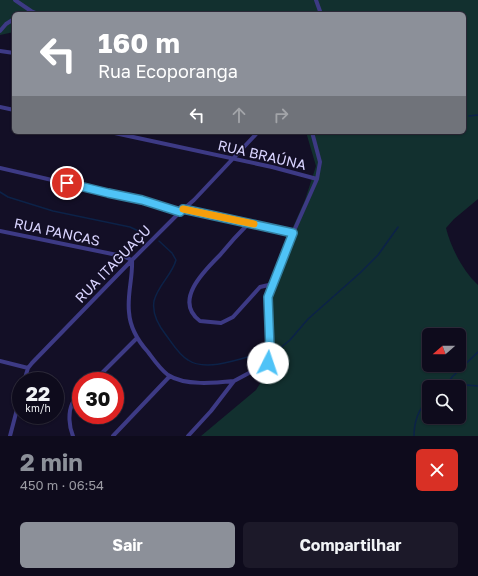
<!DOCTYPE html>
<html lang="pt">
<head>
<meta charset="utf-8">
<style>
	body { margin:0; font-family:"Golos Text",sans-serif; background:#1c1929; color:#f1f3f6; height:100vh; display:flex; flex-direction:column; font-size:15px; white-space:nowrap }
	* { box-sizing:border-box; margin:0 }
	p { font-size:13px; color:#9b9ba3 }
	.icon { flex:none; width:22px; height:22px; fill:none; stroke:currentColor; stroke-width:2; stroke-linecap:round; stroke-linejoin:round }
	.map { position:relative; height:436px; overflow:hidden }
	.panel { display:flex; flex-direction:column; background:#0e0b1c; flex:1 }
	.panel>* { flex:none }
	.hud { position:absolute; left:12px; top:12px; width:454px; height:122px; border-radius:6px; box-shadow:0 1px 3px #0004,0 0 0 1px #2e2b3b; background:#8c9099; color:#fff; overflow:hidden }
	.needle { width:26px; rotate:250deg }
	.controls { position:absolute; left:422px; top:328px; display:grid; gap:8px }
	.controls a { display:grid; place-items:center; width:44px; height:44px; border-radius:6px; background:#0e0b1c; box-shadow:0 1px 3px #0004,0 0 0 1px #2e2b3b; font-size:20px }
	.speed { position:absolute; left:12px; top:372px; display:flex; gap:8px; font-size:20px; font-weight:700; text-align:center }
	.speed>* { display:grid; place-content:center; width:52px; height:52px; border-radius:50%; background:#0e0b1c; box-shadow:0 1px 3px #0004,0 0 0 1px #2e2b3b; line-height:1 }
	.speed small { font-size:10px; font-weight:400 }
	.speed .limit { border:6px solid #d22; background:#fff; color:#111 }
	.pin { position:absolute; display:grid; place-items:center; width:34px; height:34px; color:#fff; margin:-17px; border:2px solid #fff; border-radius:50%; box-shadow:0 1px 4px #0007 }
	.me { position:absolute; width:44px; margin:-22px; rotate:4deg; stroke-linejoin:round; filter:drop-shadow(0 0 3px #0008) }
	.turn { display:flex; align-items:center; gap:14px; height:84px; padding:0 20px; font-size:18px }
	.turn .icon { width:52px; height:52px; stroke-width:2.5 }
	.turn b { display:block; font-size:28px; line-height:34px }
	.lanes { display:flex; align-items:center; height:38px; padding:0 20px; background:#0003; justify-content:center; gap:20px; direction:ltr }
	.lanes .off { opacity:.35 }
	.round { display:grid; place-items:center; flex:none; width:42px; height:42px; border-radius:6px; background:#1c1929 }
	.head { display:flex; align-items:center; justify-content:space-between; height:68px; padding:0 20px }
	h1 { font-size:24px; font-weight:700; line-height:30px; color:#8c9099 }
	.cta { display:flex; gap:8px; margin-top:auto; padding:8px 20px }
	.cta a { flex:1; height:46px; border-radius:6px; background:#8c9099; color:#fff; font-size:16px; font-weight:700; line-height:46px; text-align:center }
	.cta a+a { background:#1c1929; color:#f1f3f6 }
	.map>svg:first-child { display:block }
	.green { fill:#12302f; fill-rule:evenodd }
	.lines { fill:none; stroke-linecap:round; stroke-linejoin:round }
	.stream { stroke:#0c2248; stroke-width:1.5 }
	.minor { stroke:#3d3a85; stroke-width:4 }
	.route-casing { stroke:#337fa1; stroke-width:10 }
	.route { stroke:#4fc3f7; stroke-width:7 }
	.slow { stroke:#f59e0b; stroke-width:7 }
	.labels { text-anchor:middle; stroke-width:3; stroke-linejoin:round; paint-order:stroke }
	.street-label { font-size:14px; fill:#d9d4ff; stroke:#130f26 }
</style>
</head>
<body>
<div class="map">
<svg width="478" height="436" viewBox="0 0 478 436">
	<rect width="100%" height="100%" fill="#130f26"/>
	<!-- green -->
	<path class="green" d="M0,0H478V199L454,219L446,228C451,248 463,271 478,285V436H201L256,390L269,369L268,349L265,319L293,227L305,200L316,166L306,132H464V14H14V32L0,35ZM429,335H459V365H429ZM429,387H459V417H429Z"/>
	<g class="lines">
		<!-- stream -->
		<path class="stream" d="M469,116L478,115
			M0,192L8,197L53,211L130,227L145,234
			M159,241L172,253L176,260C172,275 158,285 154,301C152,313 158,325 166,335C172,343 179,355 188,360C207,373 245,357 265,352
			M279,349L290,340L308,319L360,273L378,255L398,227
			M446,387L452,377L478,352
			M458,387L466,385L478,386
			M414,436C414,424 418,407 429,401"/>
		<!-- minor -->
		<path class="minor" d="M15,0L31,11L38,14
			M316,0L321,14
			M25,14L31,11
			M0,31L6,24L14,19
			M0,51L14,53
			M0,107L14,110
			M110,132L272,167L317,179
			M0,168L108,193L142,200L180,212
			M183,209L293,233
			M249,223C239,233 229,244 220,255C204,271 173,301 200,321L221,323L233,317L260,287L273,284
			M0,231L122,256L132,260
			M132,260C133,277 127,294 129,312C130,327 138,341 148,352C154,360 160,369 168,375C185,386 215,383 234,381
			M0,361L28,368
			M24,381L28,368L32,363L132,260L180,212L194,200L258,132
			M94,381L137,338
			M10,436L21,394
			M73,436C69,427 68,413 72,404C74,400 78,397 81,394
			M113,436L170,376
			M188,436L211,411L234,381L268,363L270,350L268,297L293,233L317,179L320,162L312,132"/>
	</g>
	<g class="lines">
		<defs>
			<path id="route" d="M67,183L108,193L142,200L180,212L183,209L293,233L268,297L270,350L268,363"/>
		</defs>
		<!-- route casing -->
		<use href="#route" class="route-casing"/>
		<!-- route -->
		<use href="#route" class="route"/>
		<!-- slow -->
		<path class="slow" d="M183,209L254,224"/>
	</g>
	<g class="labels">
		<!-- street labels -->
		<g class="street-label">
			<text transform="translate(262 155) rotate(13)" y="5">RUA BRAÚNA</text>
			<text transform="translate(57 232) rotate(12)" y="5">RUA PANCAS</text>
			<text transform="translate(113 264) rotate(-46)" y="5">RUA ITAGUAÇU</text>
		</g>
	</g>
</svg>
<div class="controls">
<a><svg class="needle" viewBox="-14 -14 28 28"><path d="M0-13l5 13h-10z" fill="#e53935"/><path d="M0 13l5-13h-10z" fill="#9b9ba3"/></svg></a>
<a><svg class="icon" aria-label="search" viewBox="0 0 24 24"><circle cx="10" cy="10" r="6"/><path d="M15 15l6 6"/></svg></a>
</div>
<div class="speed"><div>22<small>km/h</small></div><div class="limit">30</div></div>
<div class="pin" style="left:67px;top:183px;background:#d93025"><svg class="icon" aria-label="arrive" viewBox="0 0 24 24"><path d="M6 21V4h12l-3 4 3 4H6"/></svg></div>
<svg class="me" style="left:268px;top:363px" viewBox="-20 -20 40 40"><circle r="19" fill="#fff"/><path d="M0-13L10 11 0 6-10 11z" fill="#4fc3f7"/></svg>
<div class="hud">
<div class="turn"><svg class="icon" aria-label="left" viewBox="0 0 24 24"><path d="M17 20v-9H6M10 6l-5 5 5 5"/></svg><div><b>160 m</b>Rua Ecoporanga</div></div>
<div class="lanes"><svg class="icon" aria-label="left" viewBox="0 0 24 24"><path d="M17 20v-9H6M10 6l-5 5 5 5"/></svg><svg class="icon off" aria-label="ahead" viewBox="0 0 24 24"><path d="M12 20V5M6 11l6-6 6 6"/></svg><svg class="icon off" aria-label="right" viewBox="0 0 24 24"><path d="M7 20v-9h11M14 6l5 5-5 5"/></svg></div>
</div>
</div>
<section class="panel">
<div class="head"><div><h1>2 min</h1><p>450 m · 06:54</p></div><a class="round" style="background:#d93025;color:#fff"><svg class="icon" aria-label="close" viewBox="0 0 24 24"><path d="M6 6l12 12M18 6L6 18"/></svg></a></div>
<div class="cta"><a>Sair</a><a>Compartilhar</a></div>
</section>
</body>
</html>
